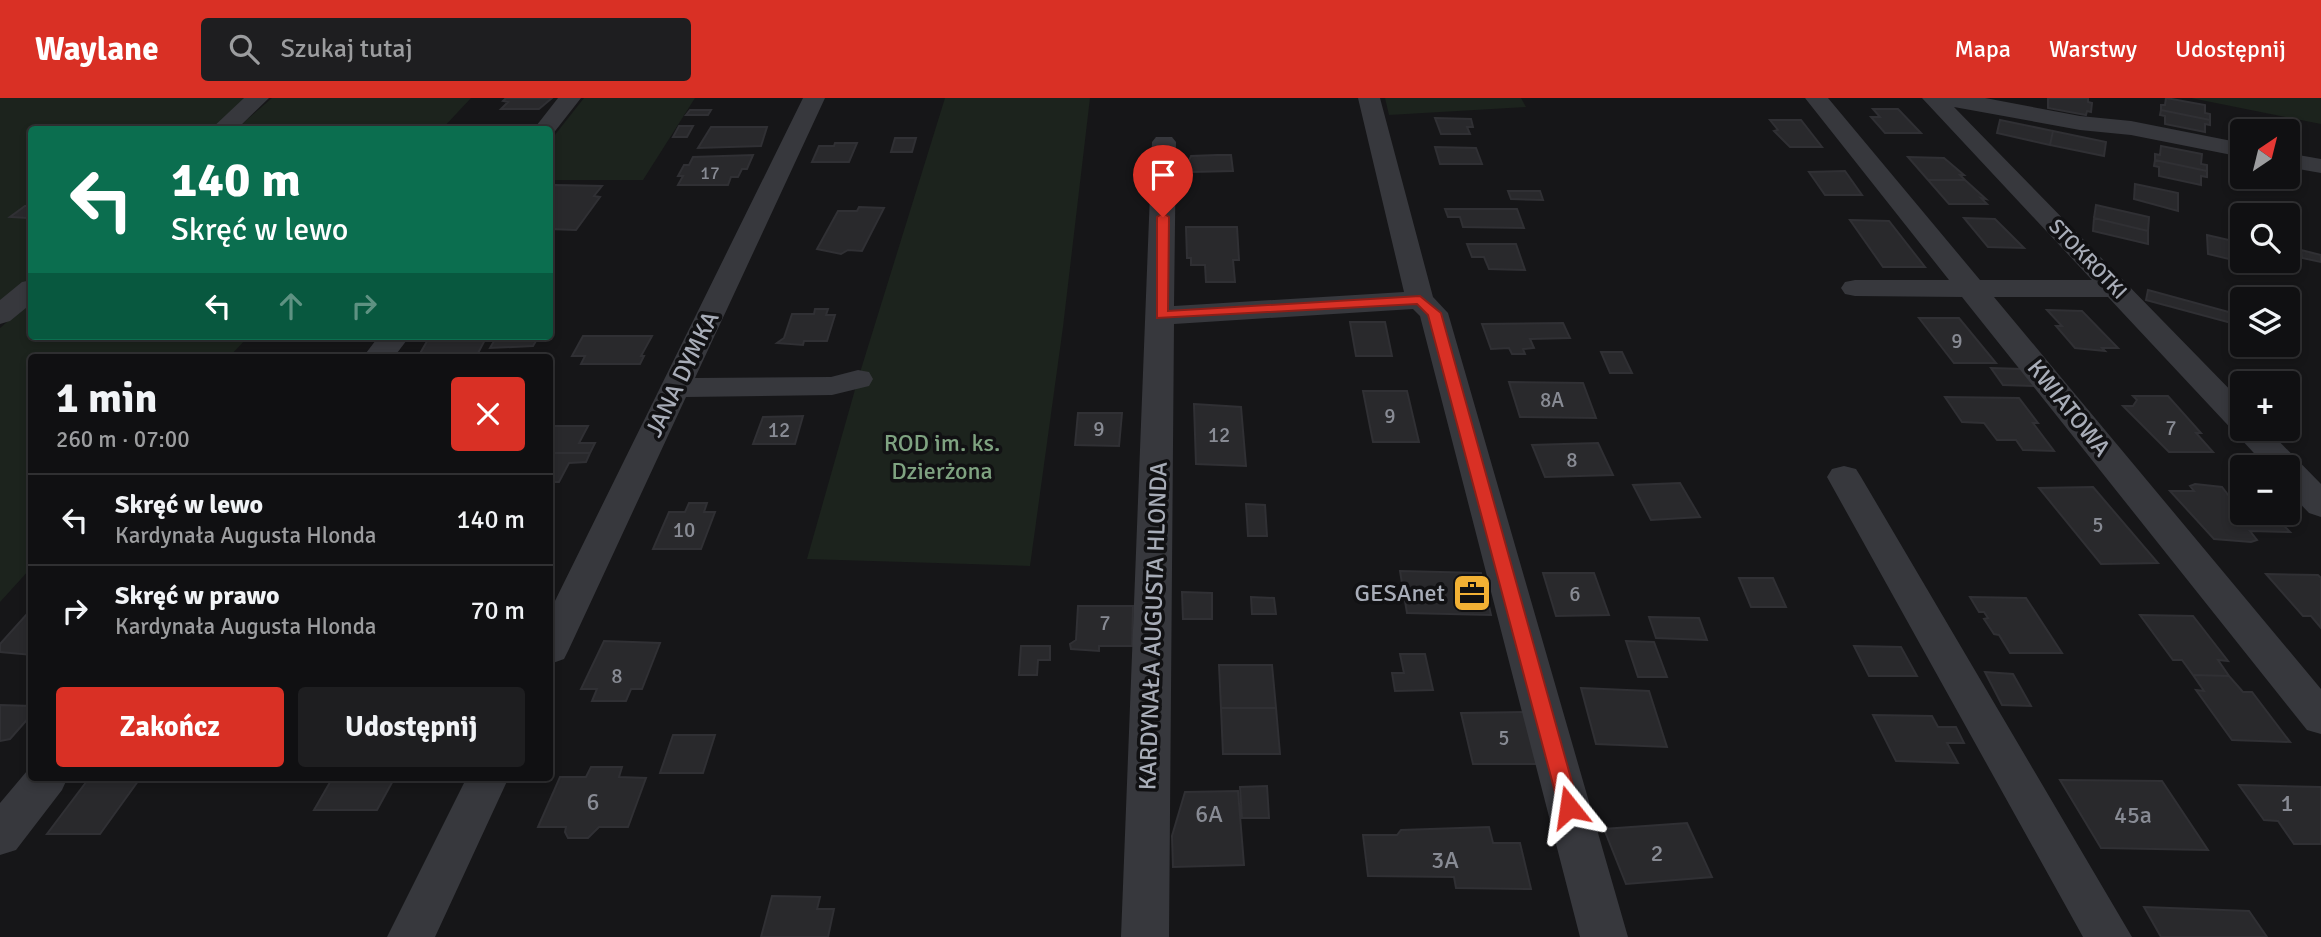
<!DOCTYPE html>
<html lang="pl">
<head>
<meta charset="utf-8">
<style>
	body { margin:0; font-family:Signika,sans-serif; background:#1e1e20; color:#f1f3f6; height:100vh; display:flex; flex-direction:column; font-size:26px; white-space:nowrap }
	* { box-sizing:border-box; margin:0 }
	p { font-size:23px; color:#9c9d9f }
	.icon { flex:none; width:38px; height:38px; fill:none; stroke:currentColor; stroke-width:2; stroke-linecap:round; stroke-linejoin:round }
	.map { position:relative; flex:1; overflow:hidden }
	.panel { position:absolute; left:28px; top:256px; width:525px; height:427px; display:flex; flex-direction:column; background:#101012; border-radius:7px; box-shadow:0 4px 10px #0003,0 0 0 2px #303032 }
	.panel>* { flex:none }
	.top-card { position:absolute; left:28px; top:28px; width:525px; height:214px; border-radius:7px; box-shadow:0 4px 10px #0003,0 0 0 2px #303032; background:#0b6e4f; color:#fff; overflow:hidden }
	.needle { width:46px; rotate:35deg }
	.controls { position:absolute; left:2230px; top:21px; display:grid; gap:14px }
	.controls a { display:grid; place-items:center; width:70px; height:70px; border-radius:7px; background:#101012; box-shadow:0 4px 10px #0003,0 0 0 2px #303032; font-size:35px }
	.pin { position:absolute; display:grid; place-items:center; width:60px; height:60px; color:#fff; margin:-72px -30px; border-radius:50% 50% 50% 0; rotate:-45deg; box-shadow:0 0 7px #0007 }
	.pin .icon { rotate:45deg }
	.me { position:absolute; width:77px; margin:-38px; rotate:345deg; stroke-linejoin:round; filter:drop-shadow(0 0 5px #0008) }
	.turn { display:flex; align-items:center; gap:24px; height:147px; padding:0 28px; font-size:32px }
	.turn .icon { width:91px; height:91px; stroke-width:2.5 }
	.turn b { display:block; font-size:49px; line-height:60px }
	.lanes { display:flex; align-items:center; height:66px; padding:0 28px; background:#0003; justify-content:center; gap:35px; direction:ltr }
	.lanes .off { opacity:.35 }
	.round { display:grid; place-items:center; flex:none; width:74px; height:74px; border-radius:7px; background:#1e1e20 }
	.overview { display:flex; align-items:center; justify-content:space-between; height:119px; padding:0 28px }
	h1 { font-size:42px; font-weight:700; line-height:52px }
	.primary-button { display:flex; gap:14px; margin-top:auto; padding:14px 28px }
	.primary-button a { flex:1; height:80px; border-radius:7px; background:#d93025; color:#fff; font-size:28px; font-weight:700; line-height:80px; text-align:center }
	.primary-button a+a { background:#1e1e20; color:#f1f3f6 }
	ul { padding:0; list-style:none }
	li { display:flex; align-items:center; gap:21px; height:91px; padding:0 28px; border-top:2px solid #303032 }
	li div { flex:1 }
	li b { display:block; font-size:26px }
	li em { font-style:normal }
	header { display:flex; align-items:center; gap:42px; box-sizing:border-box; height:98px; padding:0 35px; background:#d93025; color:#fff }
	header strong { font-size:33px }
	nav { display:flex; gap:38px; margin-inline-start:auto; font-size:24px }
	.search { width:490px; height:63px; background:#1e1e20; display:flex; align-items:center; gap:18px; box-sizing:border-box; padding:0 24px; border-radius:7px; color:#9c9d9f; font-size:26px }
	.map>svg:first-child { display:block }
	.green { fill:#1c231d }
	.building { fill:#29292c; stroke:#303034; stroke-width:2 }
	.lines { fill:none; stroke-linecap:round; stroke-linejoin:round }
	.minor { fill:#37383d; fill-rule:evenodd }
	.route { fill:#d93025; stroke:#8d1f18; stroke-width:2 }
	.labels { text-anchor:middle; stroke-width:7; stroke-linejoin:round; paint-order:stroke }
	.far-number-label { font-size:18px; fill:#888b94 }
	.far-street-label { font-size:21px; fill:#a8adb8; stroke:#111113 }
	.number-label { font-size:21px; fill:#888b94 }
	.street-label { font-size:24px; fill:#a8adb8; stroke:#111113 }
	.park-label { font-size:24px; fill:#7fa381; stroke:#111113 }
	.poi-label { font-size:24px; fill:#a8adb8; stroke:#111113; text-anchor:end }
	.near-number-label { font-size:24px; fill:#888b94 }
</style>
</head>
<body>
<header>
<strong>Waylane</strong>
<div class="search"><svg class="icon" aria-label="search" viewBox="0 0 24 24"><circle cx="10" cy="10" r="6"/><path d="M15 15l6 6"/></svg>Szukaj tutaj</div>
<nav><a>Mapa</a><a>Warstwy</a><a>Udostępnij</a></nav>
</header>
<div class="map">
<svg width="2321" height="839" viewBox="0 0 2321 839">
	<rect width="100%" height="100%" fill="#161618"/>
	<!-- green -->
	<path class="green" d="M0,0H250L212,31L32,32L31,181L0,207Z
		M272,0H471L442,31L235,32Z
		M584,0H695L643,82H550V43Z
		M945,0H1090L1063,229L1030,468L807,461L858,281Z
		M1385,0H1521L1526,9L1389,17Z
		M2191,0H2321V26Z
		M31,203L32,238H249L229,259H32L31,470L0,504V230Z"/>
	<!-- building -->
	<path class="building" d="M506,0H552L539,11H501L508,4L503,3Z
		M2048,0H2088V4L2092,5L2091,14L2087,13L2086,17L2048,10Z
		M2166,0L2205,7V15L2210,16V22L2161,12V7H2165Z
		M1873,11H1898L1921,35H1885L1871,19H1880Z
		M690,12H711L708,17H686Z
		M2161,12L2210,22V27L2205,26V34L2165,26V18L2160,17Z
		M1435,20L1471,21L1473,29H1467L1470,36H1441Z
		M1770,22H1801L1822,49H1790L1774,33L1778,32Z
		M2000,22L2053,33L2050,47L1997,35Z
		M679,28H693L687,39H673Z
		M711,29H767L761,48L698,50Z
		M2053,33L2106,44L2104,58L2050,47Z
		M2287,36L2299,38L2300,42L2292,40L2296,51L2287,49Z
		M895,40H916L912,54H891Z
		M835,45H857L849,64H812L819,48H834Z
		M2161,48L2202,56L2201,66L2207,67V73L2155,62V56L2160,57Z
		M1435,49L1476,50L1482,66H1440Z
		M753,57L747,71H742L738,79H731L728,87H678L683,78H678L684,67H689L693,59Z
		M1217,57H1231L1233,73L1191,74V69L1187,67L1191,58Z
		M1908,59L1944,60L1964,77H1960L1965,82H1928Z
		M2155,62L2207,73V79L2201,78V87L2159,78V69L2154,68Z
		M1845,73L1862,97H1825L1809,74Z
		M1928,82H1965L1986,101L1981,100L1987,106H1949Z
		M2135,86L2178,95V113L2134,101Z
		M555,87L602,88L594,98L600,99L576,132L550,131V93Z
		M1508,93H1540L1543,102L1511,101Z
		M2096,107L2149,119L2148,133L2094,120Z
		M25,108H32V117L28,120L10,119Z
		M859,109L884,110L862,153L848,152L841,156L817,151L838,113H857Z
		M1445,111H1517L1524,130L1463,129L1460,119H1448Z
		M1964,120L1995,121L2024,150L1988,149Z
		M2094,120L2148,133V146L2093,133Z
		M1850,122L1889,123L1925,169H1883Z
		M1186,129H1237L1239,162H1233L1235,184H1206L1205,167H1191V160H1187Z
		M2207,137L2242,145V163H2278L2279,173L2208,156Z
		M1467,146H1516L1525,172L1489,171L1484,159H1472Z
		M2301,152L2321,157V164L2302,160Z
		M2148,192L2236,216L2235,226L2146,202Z
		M815,211H828L826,217H835L827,243H804L803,247L777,245L784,240L792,216H814Z
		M2047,212L2082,213L2118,250H2102L2105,253L2075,250L2056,228H2062Z
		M1919,220H1959L1996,265H1954Z
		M1350,224H1385L1392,258H1356Z
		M1563,225L1570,240L1530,241L1534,250L1523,251L1525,256H1512L1509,250L1491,251L1482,226Z
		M430,238H487L476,259H418Z
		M497,238H539L533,248L490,250Z
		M583,238H652L641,258H644L640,266H581L585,258H572Z
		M1601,254H1622L1632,275H1610Z
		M1991,270L2023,271L2035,288L2003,287Z
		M1509,284L1583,285L1596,320L1520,319Z
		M1363,293H1407L1419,344H1373Z
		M2133,298H2168L2201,335H2196L2213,354H2169L2123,308H2133L2137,302Z
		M1945,299L2019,300L2038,325H2033L2054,353L2023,352L2016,342H1997L1984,325L1962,324Z
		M1194,306L1241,309L1246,368L1196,366Z
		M1078,315H1122L1119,348L1075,347Z
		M803,318L795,346H753L763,319Z
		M550,328H588L579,345H595L590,355H550Z
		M1598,345L1613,377L1545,379L1532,347Z
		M550,355H590L586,364L569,365L559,384H550Z
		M1680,385L1700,419L1651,422L1633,387Z
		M2195,386L2222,389L2242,415H2272L2290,434L2250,433L2257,442L2251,444L2214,441L2170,393H2194L2190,388Z
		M2093,389L2158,465L2101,466L2039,390Z
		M689,405H707L704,414H715L701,451H653L669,414H685Z
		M1246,406L1265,407L1267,438H1248Z
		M1400,473L1481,475L1491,517L1407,515Z
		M1543,475H1594L1609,517L1556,518Z
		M2266,476L2318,477L2321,480V530L2311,518H2303Z
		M1739,480H1773L1786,509H1751Z
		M1182,494L1212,495V521H1183Z
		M1251,499L1274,500L1276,516H1252Z
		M1970,499L2026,500L2062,555H2010L1999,537L1994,536L1984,521L1988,520L1984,514H1979Z
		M1078,508H1133L1132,548H1099V553L1071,551L1070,546L1076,542Z
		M27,516H32V557L0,554V546Z
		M2140,517L2193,518L2228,563L2218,562L2229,578L2193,577L2182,562H2173Z
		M1649,519L1699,520L1707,542L1656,540Z
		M604,543L660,545L642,591H631L626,603H592L597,591H581Z
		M1626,543L1654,544L1667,579H1638Z
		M1021,548H1050V562H1038L1037,577H1019Z
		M1854,548L1901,549L1917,578H1869Z
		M1400,556H1425L1433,592L1395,593L1392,575H1404Z
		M1219,567H1272L1276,610H1221Z
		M1985,574L2013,576L2031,608L2002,607Z
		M2193,577L2229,578L2243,594H2252L2290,644L2232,642L2196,592L2204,593Z
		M1581,590L1649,593L1667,649L1596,646Z
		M0,607L32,608V616L10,641L0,643Z
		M1221,610H1276L1280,656H1223Z
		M1533,614L1549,666H1473L1461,615Z
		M1873,617L1932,618L1938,629H1956L1964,645H1947L1958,665L1896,663Z
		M673,637H715L703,675H660Z
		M591,669H622L619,679L646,680L628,729H599L588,740H568L565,734L566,729H538L560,679H586Z
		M90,679H141L100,736H47Z
		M333,679H395L377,712H314Z
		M2060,682L2162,683L2208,752L2101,750Z
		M2239,687L2321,689V746H2294L2278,723L2264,722Z
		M1267,688L1269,720H1242L1240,689Z
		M1238,693L1244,767L1173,769L1172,738L1185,694Z
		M1687,725L1712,779L1626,786L1604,731Z
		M1489,729L1493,745H1520L1531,791L1456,790L1454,779L1368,778L1363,737H1397L1401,732Z
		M772,798L820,799L817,811H834L828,839H761Z
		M2144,809L2249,813L2267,839H2161Z"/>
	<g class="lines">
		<!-- minor -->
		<path class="minor" d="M244,0H269L236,32H210Z
			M558,0H581L552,37L550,38V32H533Z
			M803,0H825L695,280L831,279L858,272L869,274L873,281L869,288L832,297L686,299L569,551L564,561L550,566V513Z
			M1358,0H1380L1433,199L1448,215L1628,839H1580L1420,218L1413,211L1174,226L1169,839H1121L1152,44L1156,39H1172L1176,44L1174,208L1404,194Z
			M1805,0H1828L1980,182H2092L1922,0H1985L2080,18L2131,23L2242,45V59L2131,37L2080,32L1954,9L2242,304V331H2267L2321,386V419L2309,415L2287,392V369H2267L2108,199H1994L2321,591V636L2307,632L1962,199L1855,198L1845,196L1841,190L1845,184L1855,182H1949Z
			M2287,55L2321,61V75L2287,69Z
			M32,182V205L10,223L0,226V202L22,184Z
			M379,238H410L394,259H363Z
			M1844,368L1856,371L1861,379L2132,839H2083L1827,379L1832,371Z
			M32,667V679H68L62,692L16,752L0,757V705Z
			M467,679H509L435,839H387Z"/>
	</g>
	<!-- route -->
	<path class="route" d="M1163,115L1169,119L1168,213L1420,198L1441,215L1579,709L1576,715L1569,718L1562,715L1559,709L1428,217L1417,206L1157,220V119Z"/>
	<!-- icons -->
	<defs>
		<symbol id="office-square" viewBox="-11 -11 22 22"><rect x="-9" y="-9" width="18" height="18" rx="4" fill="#f2b134" stroke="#111113"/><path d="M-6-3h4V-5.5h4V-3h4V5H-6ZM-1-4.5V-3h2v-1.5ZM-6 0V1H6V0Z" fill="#111"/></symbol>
	</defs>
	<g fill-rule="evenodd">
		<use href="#office-square" x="1450" y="473" width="44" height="44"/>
	</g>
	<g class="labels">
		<!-- far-number labels -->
		<g class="far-number-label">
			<text x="710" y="81">17</text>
		</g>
		<!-- far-street labels -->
		<g class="far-street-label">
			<text transform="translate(2088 161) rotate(46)" y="7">STOKROTKI</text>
		</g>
		<!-- number labels -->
		<g class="number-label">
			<text x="1957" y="250">9</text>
			<text x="1552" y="309">8A</text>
			<text x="1390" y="325">9</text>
			<text x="2171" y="337">7</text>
			<text x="1099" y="338">9</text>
			<text x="779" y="339">12</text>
			<text x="1219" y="344">12</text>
			<text x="1572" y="369">8</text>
			<text x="2098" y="434">5</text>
			<text x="684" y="439">10</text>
			<text x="1575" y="503">6</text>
			<text x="1105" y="532">7</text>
			<text x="617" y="585">8</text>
			<text x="1504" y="647">5</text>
		</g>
		<!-- street labels -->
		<g class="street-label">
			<text transform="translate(682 276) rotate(-64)" y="8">JANA DYMKA</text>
			<text transform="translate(2069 310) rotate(51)" y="8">KWIATOWA</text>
			<text transform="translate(1153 528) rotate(-88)" y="8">KARDYNAŁA AUGUSTA HLONDA</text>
		</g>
		<!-- park labels -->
		<g class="park-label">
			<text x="942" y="353">ROD im. ks.<tspan x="942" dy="28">Dzierżona</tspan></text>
		</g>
		<!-- poi labels -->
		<g class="poi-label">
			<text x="1445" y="503">GESAnet</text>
		</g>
		<!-- near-number labels -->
		<g class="near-number-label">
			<text x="593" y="712">6</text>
			<text x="2287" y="713">1</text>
			<text x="1209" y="724">6A</text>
			<text x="2133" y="725">45a</text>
			<text x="1657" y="763">2</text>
			<text x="1445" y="770">3A</text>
		</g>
	</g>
</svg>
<div class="controls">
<a><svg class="needle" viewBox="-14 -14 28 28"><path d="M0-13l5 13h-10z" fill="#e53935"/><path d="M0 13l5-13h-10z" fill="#9c9d9f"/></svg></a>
<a><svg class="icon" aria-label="search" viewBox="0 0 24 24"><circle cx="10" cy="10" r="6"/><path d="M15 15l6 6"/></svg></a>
<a><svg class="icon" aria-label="layers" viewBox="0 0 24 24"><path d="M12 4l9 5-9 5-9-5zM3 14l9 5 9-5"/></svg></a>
<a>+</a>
<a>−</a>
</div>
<div class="pin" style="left:1163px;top:119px;background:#d93025"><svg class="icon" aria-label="arrive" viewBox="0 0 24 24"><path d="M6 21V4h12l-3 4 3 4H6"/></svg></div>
<svg class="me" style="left:1569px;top:709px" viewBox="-20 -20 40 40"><path d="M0-17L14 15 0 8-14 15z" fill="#d93025" stroke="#fff" stroke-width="4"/></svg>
<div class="top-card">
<div class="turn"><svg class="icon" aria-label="left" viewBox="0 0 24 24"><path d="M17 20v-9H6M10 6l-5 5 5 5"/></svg><div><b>140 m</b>Skręć w lewo</div></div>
<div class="lanes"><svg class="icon" aria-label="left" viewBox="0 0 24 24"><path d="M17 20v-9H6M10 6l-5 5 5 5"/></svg><svg class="icon off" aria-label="ahead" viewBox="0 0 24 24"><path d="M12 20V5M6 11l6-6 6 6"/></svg><svg class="icon off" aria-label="right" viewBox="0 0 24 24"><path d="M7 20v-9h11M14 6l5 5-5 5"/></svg></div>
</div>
<section class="panel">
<div class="overview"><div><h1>1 min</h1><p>260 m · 07:00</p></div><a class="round" style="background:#d93025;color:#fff"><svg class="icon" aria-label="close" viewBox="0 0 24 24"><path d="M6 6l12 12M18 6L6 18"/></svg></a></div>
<ul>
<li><svg class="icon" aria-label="left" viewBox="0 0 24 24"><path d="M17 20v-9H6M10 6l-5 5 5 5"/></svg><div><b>Skręć w lewo</b><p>Kardynała Augusta Hlonda</p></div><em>140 m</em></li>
<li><svg class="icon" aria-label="right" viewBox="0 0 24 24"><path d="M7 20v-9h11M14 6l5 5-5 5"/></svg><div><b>Skręć w prawo</b><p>Kardynała Augusta Hlonda</p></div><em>70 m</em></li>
</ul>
<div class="primary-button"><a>Zakończ</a><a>Udostępnij</a></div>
</section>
</div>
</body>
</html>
